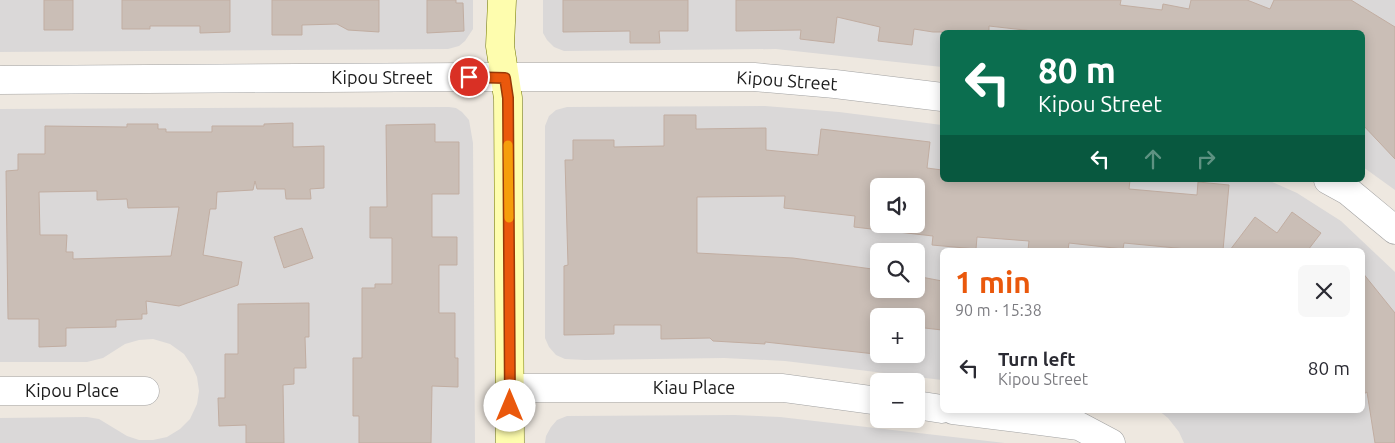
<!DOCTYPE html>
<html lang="en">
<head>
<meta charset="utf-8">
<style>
	body { margin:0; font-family:Ubuntu,sans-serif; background:#f7f7f7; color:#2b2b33; height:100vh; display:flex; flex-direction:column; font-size:19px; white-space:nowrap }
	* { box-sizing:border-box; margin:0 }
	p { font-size:16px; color:#7c7c81 }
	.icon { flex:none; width:28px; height:28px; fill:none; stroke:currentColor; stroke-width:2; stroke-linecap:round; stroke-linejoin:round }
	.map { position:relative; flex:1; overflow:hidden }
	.drawer { position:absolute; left:940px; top:248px; width:425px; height:165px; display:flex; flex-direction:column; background:#fff; border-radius:8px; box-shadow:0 2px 12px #0003 }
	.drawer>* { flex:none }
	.hud { position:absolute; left:940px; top:30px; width:425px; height:152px; border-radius:8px; box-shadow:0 2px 12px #0003; background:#0b6e4f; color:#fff; overflow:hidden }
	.controls { position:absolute; left:870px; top:178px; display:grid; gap:10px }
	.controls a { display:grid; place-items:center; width:55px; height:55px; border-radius:8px; background:#fff; box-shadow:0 2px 12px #0003; font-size:25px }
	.pin { position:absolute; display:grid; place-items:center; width:42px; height:42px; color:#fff; margin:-21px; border:2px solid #fff; border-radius:50%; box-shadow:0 1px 5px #0007 }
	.me { position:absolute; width:55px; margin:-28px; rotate:0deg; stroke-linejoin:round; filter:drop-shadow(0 0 4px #0008) }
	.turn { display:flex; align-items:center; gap:18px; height:105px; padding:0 15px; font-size:22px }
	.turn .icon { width:65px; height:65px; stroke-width:2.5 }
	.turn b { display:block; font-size:35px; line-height:42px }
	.lanes { display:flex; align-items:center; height:48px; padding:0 15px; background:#0003; justify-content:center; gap:25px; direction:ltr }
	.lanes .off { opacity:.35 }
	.round { display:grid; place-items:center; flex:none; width:52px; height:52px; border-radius:8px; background:#f7f7f7 }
	.head { display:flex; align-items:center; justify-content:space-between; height:85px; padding:0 15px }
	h1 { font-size:30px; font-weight:600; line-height:38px; color:#ea580c }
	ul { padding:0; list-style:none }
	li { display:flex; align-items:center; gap:15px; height:70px; padding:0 15px }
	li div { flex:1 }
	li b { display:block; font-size:19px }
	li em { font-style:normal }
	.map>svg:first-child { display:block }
	.residential { fill:#dad8d8; fill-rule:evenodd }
	.building { fill:#cabeb6; stroke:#c1ada1; fill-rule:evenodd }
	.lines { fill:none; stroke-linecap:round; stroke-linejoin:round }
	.street-casing { stroke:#a2a2a2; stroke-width:29 }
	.secondary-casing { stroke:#6f7500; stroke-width:29 }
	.street { stroke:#fff; stroke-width:28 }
	.secondary { stroke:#fefdae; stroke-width:28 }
	.route-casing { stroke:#983908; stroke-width:12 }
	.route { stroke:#ea580c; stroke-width:9 }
	.slow { stroke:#f59e0b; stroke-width:9 }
	.labels { text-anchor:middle; stroke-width:5; stroke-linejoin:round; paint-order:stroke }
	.street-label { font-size:18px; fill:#1b1b1b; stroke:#fff }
</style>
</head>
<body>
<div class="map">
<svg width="1395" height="443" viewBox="0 0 1395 443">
	<rect width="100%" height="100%" fill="#eee8e0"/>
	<!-- residential -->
	<path class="residential" d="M0,0H473V29L465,41L459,46L448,49L0,52Z
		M543,0H1395V190L1363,167L1362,32H942V67L776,49L564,51L554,47L547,40L543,33Z
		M765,106L839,112L942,125V180H1268L1297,193L1341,221L1395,272V443H1184L1179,432L1168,418L1158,410H1362V250H942V380L785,361L724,358L585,360L565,359L556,355L549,347L545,338V126L549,116L556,110L567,107ZM879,186H916V224H879ZM879,251H916V289H879ZM879,316H916V354H879Z
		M449,107L456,108L462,112L469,120L473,143L475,443H0V418L87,417L99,419L127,436L139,440H153L167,437L180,429L190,419L197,404L199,391L197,377L192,366L184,354L170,344L153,339L139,340L125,344L103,358L87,362H0V109Z
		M735,415L780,417L1005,443H545L546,436L551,427L557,420L567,416Z"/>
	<!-- building -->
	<path class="building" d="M44,0H73V30H44Z
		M122,0H230V32L200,33V26H150V29H122Z
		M272,0H379V32L348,30L337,24L302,25V35H272Z
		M427,0H456V3H463L464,31L427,33Z
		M563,0H688V31H659L660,43H630V31L563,32Z
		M736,0H1121L1120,5L1162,10L1163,4L1189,9L1191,0H1247L1270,9L1274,0H1351L1395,27V159L1362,124V32H1033V31L989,26V32H933L914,29L912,45L878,41L880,27L837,17L834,43L800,39L801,30L736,31Z
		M664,115H696V129L766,128V150L818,155L821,129L930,142L927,168L942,170V180H1130L1129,189L1197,195L1198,182L1229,185L1223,250H1197L1124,243L1123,249L1069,243L1068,250H1028L1029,241L977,237L976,249L932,245L933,236L854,227L855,216L784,208L785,196L697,197V253L793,258L879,270V289H916V276L942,281V330L916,327V316H879V354H912V358L765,342V344L713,341L710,338L661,339V325H614V334L564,335V266L568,265L565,160H573V140H614V147L664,146ZM879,186H916V224H879Z
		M293,123V147L324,146V188L310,189L311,199H286L285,189H257L255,181L253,190L217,192L216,209H210L203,255L242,262L238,285L179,306L146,301L147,314H142V319L116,320V327L66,328V346L39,347V319H8L6,171L18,170V154H45V126L127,127V124H158V129H166V132H212V126H264V124ZM97,191V200L127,199L128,208L179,207L171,256L73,259V252H66L67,235H40L39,192Z
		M435,124V142H459V194H432V237H457V265H439V313H455V358H458V387L432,386L431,443H359V416H353V358H362V288H375V284H392V238H370V207H387L386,125Z
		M1292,212L1321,233L1308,250H1230L1255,217L1277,233Z
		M302,228L313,258L284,268L274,237Z
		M1362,272L1395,313V443H1375L1367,392L1362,395Z
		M309,303V337H305L306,368H294V384L283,385L284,443H246V425L219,426L218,398H225V354H238V304Z"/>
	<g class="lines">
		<defs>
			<path id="street" d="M0,80L469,77H754L835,84L942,97
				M1328,180L1348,191L1395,230
				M509,388H783L879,401
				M0,391H145
				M916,405L942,409
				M953,410L1079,426L1111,443"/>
			<path id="secondary" d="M502,0L500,46L508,98L510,443"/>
		</defs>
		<!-- street casing -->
		<use href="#street" class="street-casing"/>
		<!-- secondary casing -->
		<use href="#secondary" class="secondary-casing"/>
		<!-- street -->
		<use href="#street" class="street"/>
		<!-- secondary -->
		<use href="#secondary" class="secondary"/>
	</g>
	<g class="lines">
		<defs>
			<path id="route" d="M469,77L505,78L508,98L510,406"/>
		</defs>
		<!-- route casing -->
		<use href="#route" class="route-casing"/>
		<!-- route -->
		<use href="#route" class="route"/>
		<!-- slow -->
		<path class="slow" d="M508,145L509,218"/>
	</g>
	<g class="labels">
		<!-- street labels -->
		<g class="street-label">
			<text x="382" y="84">Kipou Street</text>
			<text transform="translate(787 81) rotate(4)" y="6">Kipou Street</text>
			<text x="694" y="394">Kiau Place</text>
			<text x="72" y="397">Kipou Place</text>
		</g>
	</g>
</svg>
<div class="controls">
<a><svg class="icon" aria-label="sound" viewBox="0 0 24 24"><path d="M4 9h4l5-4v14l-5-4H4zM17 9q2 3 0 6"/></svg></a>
<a><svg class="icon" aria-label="search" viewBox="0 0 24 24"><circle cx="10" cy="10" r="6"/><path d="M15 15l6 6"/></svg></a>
<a>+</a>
<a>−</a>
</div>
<div class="pin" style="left:469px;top:77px;background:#d93025"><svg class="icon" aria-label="arrive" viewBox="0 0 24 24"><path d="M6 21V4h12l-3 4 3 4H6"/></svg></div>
<svg class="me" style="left:510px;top:406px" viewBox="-20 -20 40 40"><circle r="19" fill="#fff"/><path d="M0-13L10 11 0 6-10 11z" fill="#ea580c"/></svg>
<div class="hud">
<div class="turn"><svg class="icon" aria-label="left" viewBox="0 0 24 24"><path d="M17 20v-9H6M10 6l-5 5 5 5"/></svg><div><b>80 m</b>Kipou Street</div></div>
<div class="lanes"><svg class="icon" aria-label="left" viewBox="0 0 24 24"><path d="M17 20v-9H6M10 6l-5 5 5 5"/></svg><svg class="icon off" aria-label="ahead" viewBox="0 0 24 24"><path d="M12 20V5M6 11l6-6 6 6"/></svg><svg class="icon off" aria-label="right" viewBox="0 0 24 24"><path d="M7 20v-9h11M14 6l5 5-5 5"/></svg></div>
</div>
<section class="drawer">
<div class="head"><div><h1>1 min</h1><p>90 m · 15:38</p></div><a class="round"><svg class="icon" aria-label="close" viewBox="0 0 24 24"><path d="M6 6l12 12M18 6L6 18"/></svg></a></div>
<ul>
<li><svg class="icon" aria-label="left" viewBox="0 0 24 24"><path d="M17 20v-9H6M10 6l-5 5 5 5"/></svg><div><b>Turn left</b><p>Kipou Street</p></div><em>80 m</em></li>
</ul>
</section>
</div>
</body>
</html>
